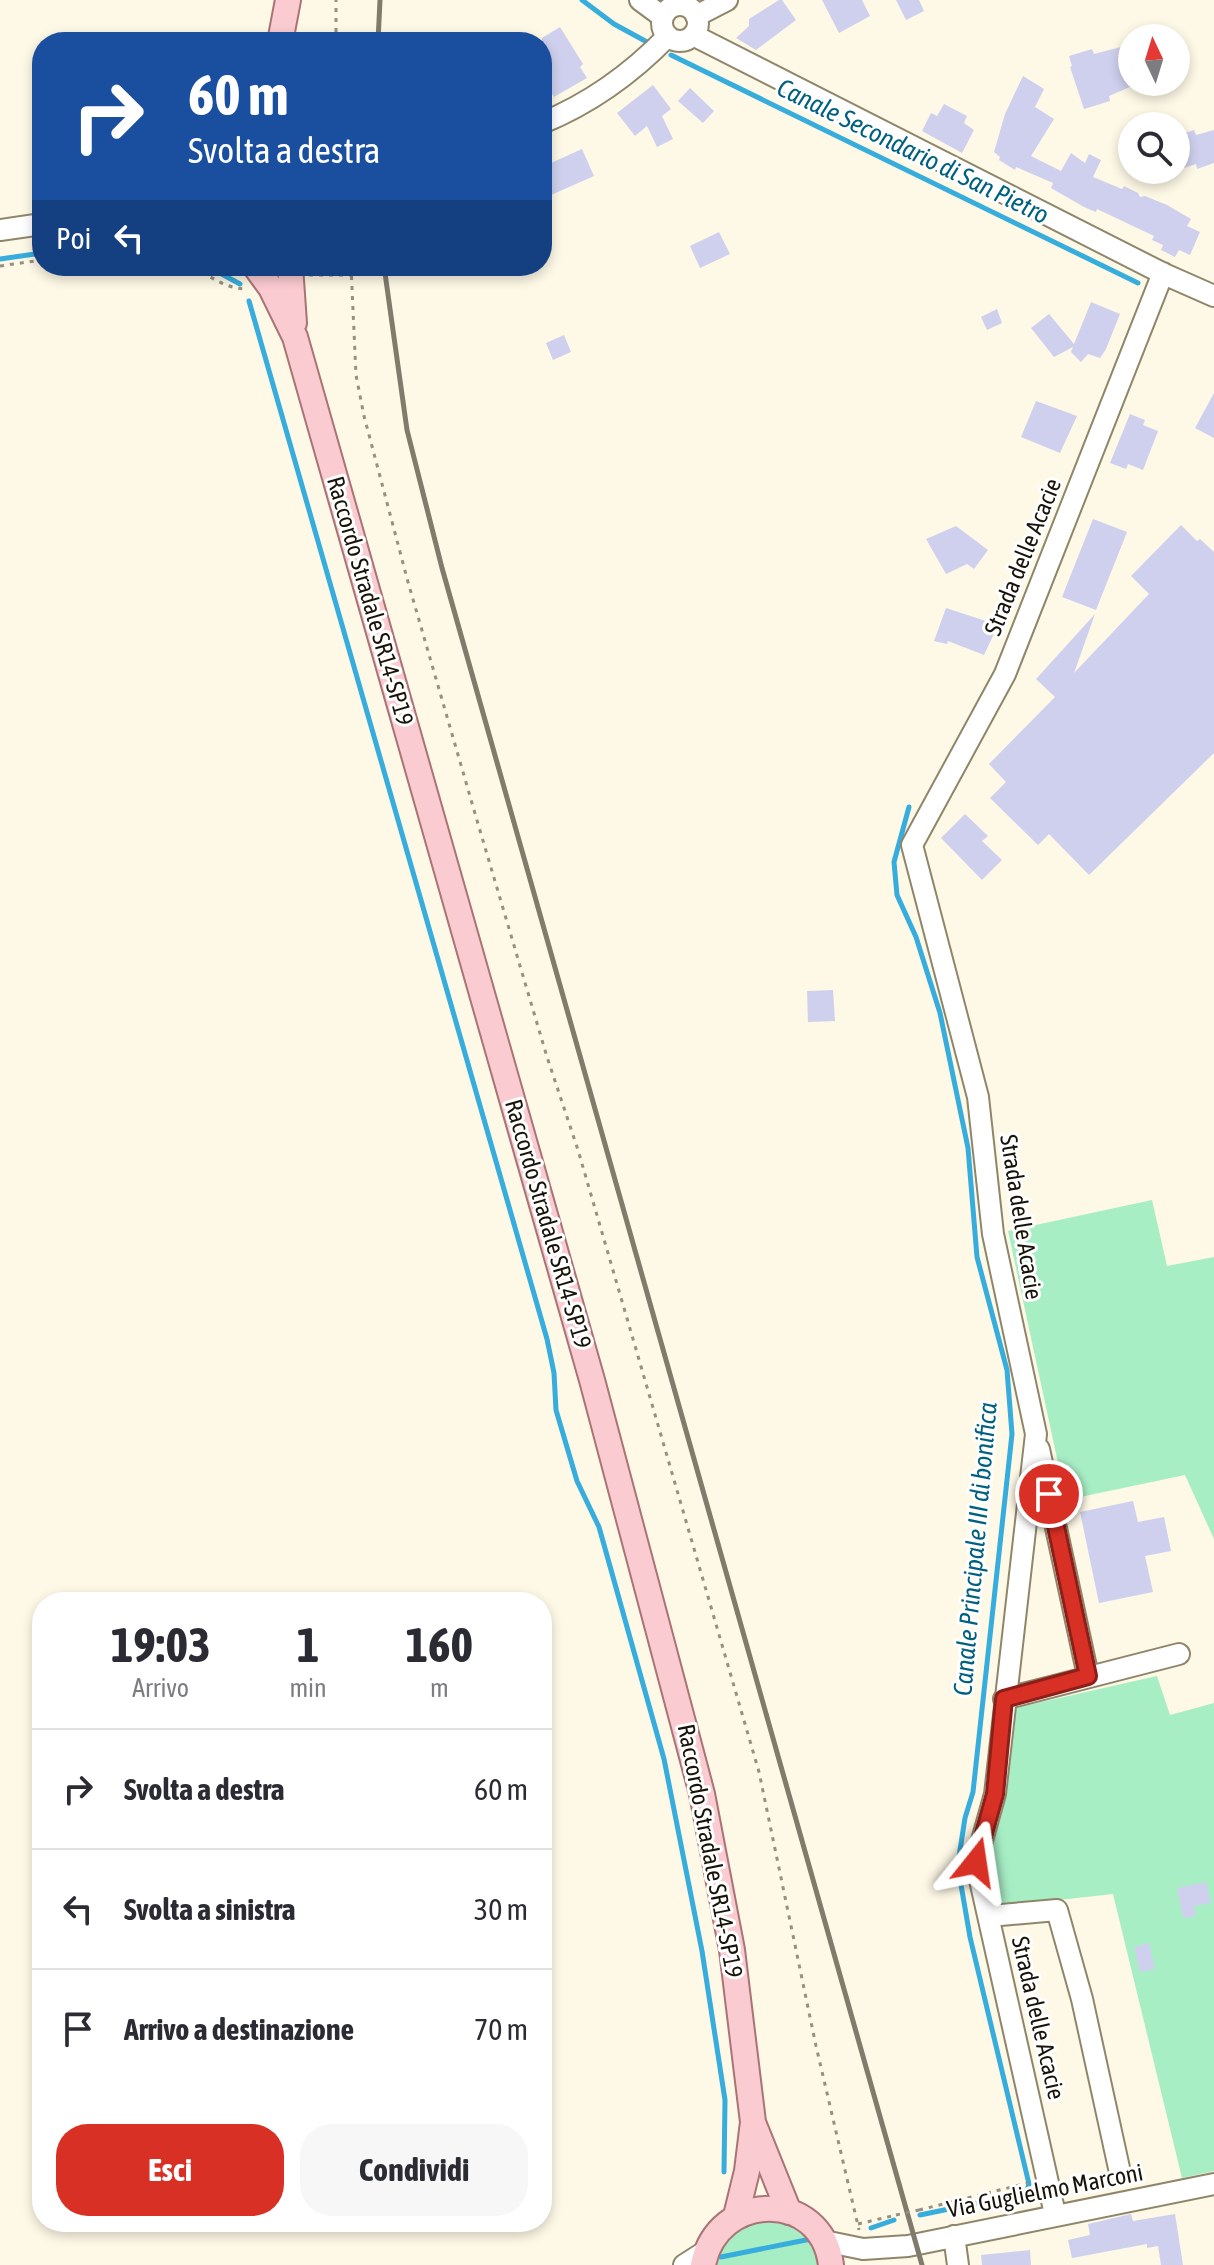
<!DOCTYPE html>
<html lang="it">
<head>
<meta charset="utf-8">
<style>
	body { margin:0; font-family:"Asap Condensed",sans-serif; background:#f7f7f7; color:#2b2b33; height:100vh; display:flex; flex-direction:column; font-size:30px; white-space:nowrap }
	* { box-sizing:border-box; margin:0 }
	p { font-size:26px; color:#7c7c81 }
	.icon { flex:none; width:44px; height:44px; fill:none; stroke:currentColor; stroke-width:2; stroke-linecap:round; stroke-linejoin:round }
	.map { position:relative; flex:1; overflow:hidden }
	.panel { position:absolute; left:32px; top:1592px; width:520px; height:640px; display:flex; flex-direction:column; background:#fff; border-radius:32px; box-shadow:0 4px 12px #0003 }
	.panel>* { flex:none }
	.banner { position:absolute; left:32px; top:32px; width:520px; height:244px; border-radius:32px; box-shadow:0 4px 12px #0003; background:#1a4fa0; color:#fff; overflow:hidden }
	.needle { width:52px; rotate:356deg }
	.controls { position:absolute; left:1118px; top:24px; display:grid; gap:16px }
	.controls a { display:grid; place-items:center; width:72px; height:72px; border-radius:50%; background:#fff; box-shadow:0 4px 12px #0003; font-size:40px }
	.pin { position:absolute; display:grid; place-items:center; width:68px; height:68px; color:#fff; margin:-34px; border:4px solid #fff; border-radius:50%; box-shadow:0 2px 8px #0007 }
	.me { position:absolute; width:88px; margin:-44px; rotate:15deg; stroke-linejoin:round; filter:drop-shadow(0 0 6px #0008) }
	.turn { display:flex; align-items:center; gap:28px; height:168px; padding:0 24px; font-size:36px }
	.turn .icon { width:104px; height:104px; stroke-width:2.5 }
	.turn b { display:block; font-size:56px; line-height:68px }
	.then { display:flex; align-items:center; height:76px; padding:0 24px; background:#0003; gap:16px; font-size:30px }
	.eta { display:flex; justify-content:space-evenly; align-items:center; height:136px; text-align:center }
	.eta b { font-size:48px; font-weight:700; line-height:56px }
	.primary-button { display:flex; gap:16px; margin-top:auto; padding:16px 24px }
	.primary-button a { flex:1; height:92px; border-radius:32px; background:#d93025; color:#fff; font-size:32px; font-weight:700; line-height:92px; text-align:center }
	.primary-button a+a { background:#f7f7f7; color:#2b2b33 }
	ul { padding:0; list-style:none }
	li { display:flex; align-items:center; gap:24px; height:120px; padding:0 24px; border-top:2px solid #e1e1e2 }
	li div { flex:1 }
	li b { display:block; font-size:30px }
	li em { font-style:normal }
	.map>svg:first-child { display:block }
	.green { fill:#a7eec5 }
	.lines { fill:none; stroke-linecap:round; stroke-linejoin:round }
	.stream { stroke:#36addc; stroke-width:5 }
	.building { fill:#cfd0ee }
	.minor-casing { stroke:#8f866a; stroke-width:24 }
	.major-casing { stroke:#a97476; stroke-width:28 }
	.path { stroke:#959081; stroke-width:3; stroke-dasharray:4 6; stroke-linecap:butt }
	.minor { stroke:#fff; stroke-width:20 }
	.major { stroke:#facbd0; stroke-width:24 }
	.rail { stroke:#807b6d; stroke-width:5 }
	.path-bridge { stroke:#959081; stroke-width:3; stroke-dasharray:4 6; stroke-linecap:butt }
	.route-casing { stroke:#8d1f18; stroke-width:20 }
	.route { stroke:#d93025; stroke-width:14 }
	.labels { text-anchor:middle; stroke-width:6; stroke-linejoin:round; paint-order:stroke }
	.street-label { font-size:24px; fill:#171308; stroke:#fff }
	.water-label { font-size:26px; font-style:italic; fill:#006080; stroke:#fff }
</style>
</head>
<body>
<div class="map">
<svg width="1214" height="2265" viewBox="0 0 1214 2265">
	<rect width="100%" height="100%" fill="#fef8e6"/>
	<!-- green -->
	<path class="green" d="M1152,1200L1167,1266L1214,1257V1539L1185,1475L1066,1500L1008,1231Z
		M1157,1676L1170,1715L1214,1703V2171L1182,2178L1113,1894L995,1907L990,1872V1850L1015,1708Z
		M763,2220C793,2222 811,2236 819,2265H713C720,2239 738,2227 763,2220Z"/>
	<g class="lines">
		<!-- stream -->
		<path class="stream" d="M582,0L614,24L647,42
			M671,55L1138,283
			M0,259L42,253
			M207,266L240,284
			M249,301L547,1339L554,1373L556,1410L577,1481L599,1527L664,1759L702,1951L725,2100L724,2172
			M909,807L894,862L897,895L916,937L940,1013L968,1148L977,1257L1007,1370L1012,1434L973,1792L965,1818L958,1863L960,1879L970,1937L1029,2184L1026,2193L920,2215
			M871,2228L894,2220
			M721,2257L811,2239"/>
	</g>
	<!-- building -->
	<path class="building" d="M779,0H782L796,20L756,50L736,38L749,26V19Z
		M822,0H862L870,16L839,33Z
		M896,0H919L924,11L906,20Z
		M560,27L583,64L580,67L587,78L554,97L542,78V38Z
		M1132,44V86L1109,96L1110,101L1084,109L1070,67L1072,66L1069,56L1092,49L1094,54Z
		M1023,76L1044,89L1035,107L1054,119L1031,156L1061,171L1071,153L1085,163L1089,154L1101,160L1093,177L1122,189L1124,186L1138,193L1140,197L1145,196L1167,205L1191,219L1187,226L1200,232L1190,255L1179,250L1175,257L1161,250L1163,245L1152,240L1154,236L1097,209L1096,212L1084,207L1051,188L1053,183L1016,167L1015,170L999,160L1000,157L994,152L1005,114Z
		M653,85L671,109L662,116L673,139L657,147L647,126L635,136L617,113Z
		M690,88L714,111L703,123L678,101Z
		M944,104L967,116L964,123L974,130L962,153L922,131L931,113L937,116Z
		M1194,130L1196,135L1214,130V163L1197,169L1196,164L1184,168L1176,136Z
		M582,149L594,176L542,199V167Z
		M719,232L730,254L700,268L690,246Z
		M1091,302L1120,314L1106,349L1100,358L1088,354L1081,362L1071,352L1073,347L1054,357L1031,328L1049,314L1074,344Z
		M997,309L1002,323L987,330L981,317Z
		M564,335L571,352L553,360L546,343Z
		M1214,393V438L1195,428Z
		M1036,401L1077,416L1060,453L1021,437Z
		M1130,414L1145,420L1143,425L1158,431L1143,470L1128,464L1126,469L1110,463Z
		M1093,519L1127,532L1096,610L1062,597Z
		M1181,525L1197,541L1200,539L1214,552V753L1089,875L1049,834L1038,845L990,798L1006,782L989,764L1055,697L1036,679L1095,614L1074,673L1149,594L1131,576Z
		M956,526L988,550L974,569L967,564L946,574L926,539Z
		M946,608L998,625L984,655L948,641L947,644L934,641Z
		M965,814L988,836L982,841L1002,860L982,880L941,838Z
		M833,990L835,1021L808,1022L807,991Z
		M1133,1501L1138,1522L1164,1517L1171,1551L1145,1556L1153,1592L1099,1603L1080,1512Z
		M1206,1882L1211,1903L1194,1906L1196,1916L1183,1918L1177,1888Z
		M1149,1943L1155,1969L1140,1972L1134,1947Z
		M1131,2214L1133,2221L1175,2214L1183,2265H1161L1158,2246L1147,2248V2244L1072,2258L1068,2240L1090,2235L1088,2224Z
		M1030,2250L1031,2265H982L981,2255Z"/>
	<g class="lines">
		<defs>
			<path id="minor" d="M640,0L663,17
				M662 23a18 18 0 1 1 36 0a18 18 0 1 1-36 0Z
				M696,16L727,0
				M693,35L1164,274L1214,296
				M542,123C589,104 633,72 668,36
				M0,230L42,224
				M1039,1449L1088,1676
				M1004,1699L1179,1654
				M989,1916L1057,1910L1082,1999L1119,2168
				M1055,2214L976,1862L995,1794L1036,1434L993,1234L978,1097L912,845L1005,674L1163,273
				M954,2236L958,2265
				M824,2241L863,2249L908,2246L1214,2184
				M684,2265L706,2251"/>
			<path id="major" d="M280,42L288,0
				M255,266L271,288L295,337L592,1380L702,1794L732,1950L753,2122L747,2171L736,2216
				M290,266L294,323
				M754,2125L789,2212
				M703,2265C717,2191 822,2189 831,2265"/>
		</defs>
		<!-- minor casing -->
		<use href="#minor" class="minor-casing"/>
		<!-- major casing -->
		<use href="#major" class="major-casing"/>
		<!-- path -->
		<path class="path" d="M336,42V0
			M0,266L42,260
			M194,266C211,278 227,289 248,289
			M351,266L356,375L364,416L408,582L476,817L547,1057L578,1150L759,1772L816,2046L859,2230
			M309,275H350
			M919,2210L1028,2183
			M858,2224L896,2215"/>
		<!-- minor -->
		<use href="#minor" class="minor"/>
		<!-- major -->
		<use href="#major" class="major"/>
		<!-- rail -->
		<path class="rail" d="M378,42L380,0
			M384,266L407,430L442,568L922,2265"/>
		<!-- path-bridge -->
		<path class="path-bridge" d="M896,2215L919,2210"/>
	</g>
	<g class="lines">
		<defs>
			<path id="route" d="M976,1862L995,1794L1004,1699L1088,1676L1049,1494"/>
		</defs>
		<!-- route casing -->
		<use href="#route" class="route-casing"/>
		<!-- route -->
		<use href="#route" class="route"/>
	</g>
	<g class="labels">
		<!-- street labels -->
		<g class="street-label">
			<text transform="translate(1023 557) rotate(-68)" y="8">Strada delle Acacie</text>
			<text transform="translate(370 601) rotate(74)" y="8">Raccordo Stradale SR14-SP19</text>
			<text transform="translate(1021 1217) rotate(81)" y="8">Strada delle Acacie</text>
			<text transform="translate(548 1224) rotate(74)" y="8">Raccordo Stradale SR14-SP19</text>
			<text transform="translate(710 1851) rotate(79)" y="8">Raccordo Stradale SR14-SP19</text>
			<text transform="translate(1038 2018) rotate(77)" y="8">Strada delle Acacie</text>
			<text transform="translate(1045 2191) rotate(-11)" y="8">Via Guglielmo Marconi</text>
		</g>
		<!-- water labels -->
		<g class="water-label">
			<text transform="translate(913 151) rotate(26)" y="9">Canale Secondario di San Pietro</text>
			<text transform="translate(975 1549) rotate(-85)" y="9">Canale Principale III di bonifica</text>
		</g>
	</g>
</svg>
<div class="controls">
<a><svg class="needle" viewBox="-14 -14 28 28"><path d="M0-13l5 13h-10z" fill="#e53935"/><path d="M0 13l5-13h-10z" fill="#7c7c81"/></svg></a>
<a><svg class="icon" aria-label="search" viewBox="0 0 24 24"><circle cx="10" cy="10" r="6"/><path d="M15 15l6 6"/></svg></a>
</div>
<div class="pin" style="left:1049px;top:1494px;background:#d93025"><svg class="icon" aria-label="arrive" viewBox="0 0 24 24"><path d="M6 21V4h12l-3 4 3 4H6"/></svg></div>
<svg class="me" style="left:976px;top:1862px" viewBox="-20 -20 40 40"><path d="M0-17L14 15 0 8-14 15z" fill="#d93025" stroke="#fff" stroke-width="4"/></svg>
<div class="banner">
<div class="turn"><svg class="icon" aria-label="right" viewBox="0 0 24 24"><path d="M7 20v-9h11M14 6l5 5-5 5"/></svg><div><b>60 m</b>Svolta a destra</div></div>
<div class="then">Poi<svg class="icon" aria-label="left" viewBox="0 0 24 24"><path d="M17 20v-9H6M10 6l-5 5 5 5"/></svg></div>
</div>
<section class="panel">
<div class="eta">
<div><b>19:03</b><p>Arrivo</p></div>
<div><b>1</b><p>min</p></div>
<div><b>160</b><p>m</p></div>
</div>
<ul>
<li><svg class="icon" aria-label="right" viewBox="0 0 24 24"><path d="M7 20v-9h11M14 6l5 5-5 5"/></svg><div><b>Svolta a destra</b></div><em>60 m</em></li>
<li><svg class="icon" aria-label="left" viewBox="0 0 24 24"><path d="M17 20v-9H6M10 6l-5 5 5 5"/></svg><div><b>Svolta a sinistra</b></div><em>30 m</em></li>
<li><svg class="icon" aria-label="arrive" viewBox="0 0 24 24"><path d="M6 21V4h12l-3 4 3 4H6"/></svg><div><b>Arrivo a destinazione</b></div><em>70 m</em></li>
</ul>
<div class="primary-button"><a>Esci</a><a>Condividi</a></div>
</section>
</div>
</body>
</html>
